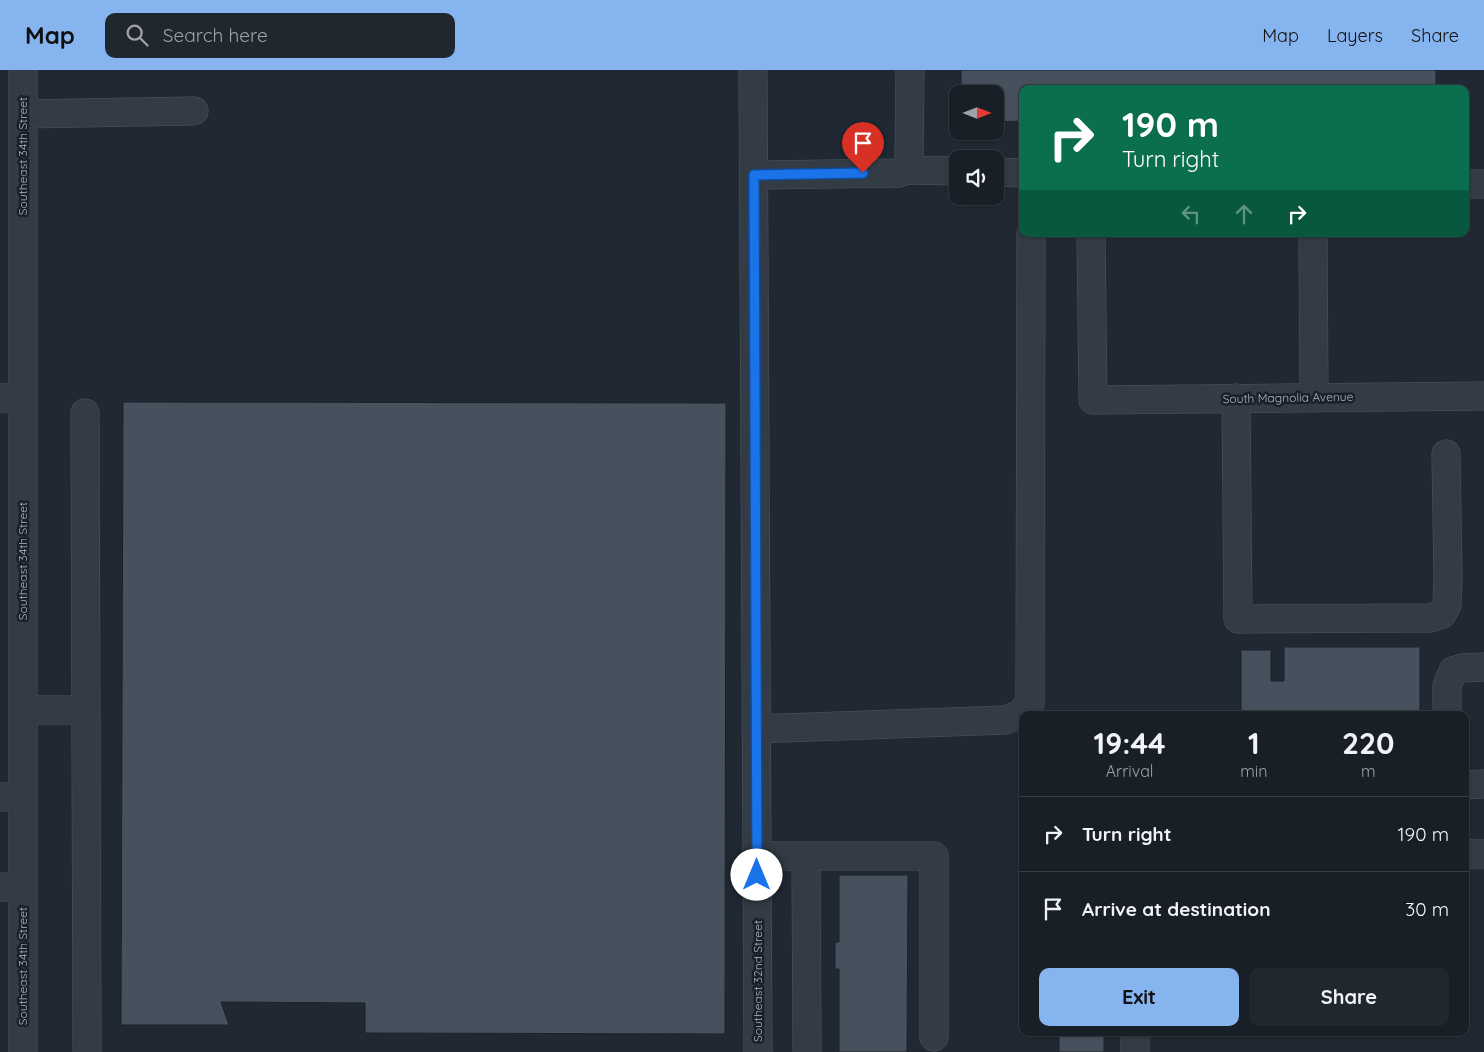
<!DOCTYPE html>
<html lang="en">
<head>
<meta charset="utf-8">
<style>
	body { margin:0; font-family:Quicksand,sans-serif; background:#21272e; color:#f1f3f6; height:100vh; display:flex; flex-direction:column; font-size:19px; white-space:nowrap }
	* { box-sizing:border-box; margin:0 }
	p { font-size:16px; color:#9fa2a7 }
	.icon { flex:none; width:28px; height:28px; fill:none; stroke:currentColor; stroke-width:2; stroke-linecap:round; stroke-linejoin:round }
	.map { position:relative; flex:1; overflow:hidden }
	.side { position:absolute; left:1019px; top:641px; width:450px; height:325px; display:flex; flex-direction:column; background:#181f26; border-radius:10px; box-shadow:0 1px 4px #0004,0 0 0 1px #363d43 }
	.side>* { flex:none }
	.banner { position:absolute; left:1019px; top:15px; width:450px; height:152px; border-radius:10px; box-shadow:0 1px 4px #0004,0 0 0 1px #363d43; background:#0b6e4f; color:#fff; overflow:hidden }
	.needle { width:32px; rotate:90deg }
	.buttons { position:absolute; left:949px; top:15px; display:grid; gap:10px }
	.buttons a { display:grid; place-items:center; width:55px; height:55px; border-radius:10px; background:#181f26; box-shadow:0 1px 4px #0004,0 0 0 1px #363d43; font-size:25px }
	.pin { position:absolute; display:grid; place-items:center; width:42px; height:42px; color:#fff; margin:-51px -21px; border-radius:50% 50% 50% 0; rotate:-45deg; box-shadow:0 0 5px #0007 }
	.pin .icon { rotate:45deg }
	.me { position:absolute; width:55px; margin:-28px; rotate:0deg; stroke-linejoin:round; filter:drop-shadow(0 0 4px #0008) }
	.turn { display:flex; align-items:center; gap:18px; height:105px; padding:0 20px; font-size:22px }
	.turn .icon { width:65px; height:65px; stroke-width:2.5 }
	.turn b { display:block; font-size:35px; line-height:42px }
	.lanes { display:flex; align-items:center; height:48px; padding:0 20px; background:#0003; justify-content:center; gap:25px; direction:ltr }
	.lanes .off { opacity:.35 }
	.eta { display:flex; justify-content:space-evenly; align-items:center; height:85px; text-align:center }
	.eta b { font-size:30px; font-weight:700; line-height:35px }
	.action { display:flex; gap:10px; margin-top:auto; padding:10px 20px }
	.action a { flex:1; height:58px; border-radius:10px; background:#86b4ee; color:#111; font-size:20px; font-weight:700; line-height:58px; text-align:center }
	.action a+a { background:#21272e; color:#f1f3f6 }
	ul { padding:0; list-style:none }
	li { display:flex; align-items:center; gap:15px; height:75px; padding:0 20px; border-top:1px solid #363d43 }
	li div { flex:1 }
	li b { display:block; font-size:19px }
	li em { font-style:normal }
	header { display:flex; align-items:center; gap:30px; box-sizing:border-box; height:70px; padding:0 25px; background:#86b4ee; color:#111 }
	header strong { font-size:24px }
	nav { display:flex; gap:28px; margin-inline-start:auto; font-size:18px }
	.search { width:350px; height:45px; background:#21272e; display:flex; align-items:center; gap:12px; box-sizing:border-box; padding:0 18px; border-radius:10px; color:#9fa2a7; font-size:19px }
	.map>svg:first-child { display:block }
	.building { fill:#47515d; stroke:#1b222a }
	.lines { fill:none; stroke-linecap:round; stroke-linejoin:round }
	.minor-casing { stroke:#4e565f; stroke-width:29 }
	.minor { stroke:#333b44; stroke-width:28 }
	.route-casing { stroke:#114b97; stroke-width:12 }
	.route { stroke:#1a73e8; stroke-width:9 }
	.labels { text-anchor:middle; stroke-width:5; stroke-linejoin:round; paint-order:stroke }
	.street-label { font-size:12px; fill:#adb6c1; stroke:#192028 }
</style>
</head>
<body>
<header>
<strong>Map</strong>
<div class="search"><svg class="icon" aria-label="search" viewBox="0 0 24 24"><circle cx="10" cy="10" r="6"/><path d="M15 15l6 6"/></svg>Search here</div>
<nav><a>Map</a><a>Layers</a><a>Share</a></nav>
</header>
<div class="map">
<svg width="1484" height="982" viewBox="0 0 1484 982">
	<rect width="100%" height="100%" fill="#202933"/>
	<!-- building -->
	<path class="building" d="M961,0H1436V19H1022V51L995,52V24L961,22Z
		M123,332L726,333L725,964L365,963V933L221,932L229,955H121Z
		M1284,577H1420V645H1241V580H1271V611H1284Z
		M839,805H908L907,982H839V899H835V872H839Z
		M1059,962H1104V982H1059Z"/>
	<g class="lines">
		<defs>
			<path id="minor" d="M23,0V982
				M753,0L758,982
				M23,44L194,41
				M907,100L958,101
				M995,102L1022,103
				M754,105L899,103L907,100L909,95L910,0
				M1465,114H1484
				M1091,164L1093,330L1484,326
				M1313,164L1314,327
				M0,328H23
				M1236,328L1238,549L1430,548L1442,544L1447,535L1448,508L1446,384
				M85,343L87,982
				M23,640H86
				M1447,645V616L1453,601L1463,598L1484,597
				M756,659L1005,650L1019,645L1030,633L1031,164
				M1465,715L1484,714
				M0,727H23
				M1465,782L1469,784H1484
				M757,786H934V967
				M806,786L807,982
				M0,817H23
				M1135,982V962"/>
		</defs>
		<!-- minor casing -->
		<use href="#minor" class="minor-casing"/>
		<!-- minor -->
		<use href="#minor" class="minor"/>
	</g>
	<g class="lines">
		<defs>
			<path id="route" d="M757,805L754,105L863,103"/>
		</defs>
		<!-- route casing -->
		<use href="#route" class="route-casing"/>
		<!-- route -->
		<use href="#route" class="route"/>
	</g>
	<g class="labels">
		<!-- street labels -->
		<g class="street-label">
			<text transform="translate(23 86) rotate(-90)" y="4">Southeast 34th Street</text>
			<text transform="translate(1288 328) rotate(-1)" y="4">South Magnolia Avenue</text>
			<text transform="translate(23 491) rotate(-90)" y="4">Southeast 34th Street</text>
			<text transform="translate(23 896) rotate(-90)" y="4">Southeast 34th Street</text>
			<text transform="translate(758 911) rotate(-90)" y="4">Southeast 32nd Street</text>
		</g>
	</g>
</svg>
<div class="buttons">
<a><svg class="needle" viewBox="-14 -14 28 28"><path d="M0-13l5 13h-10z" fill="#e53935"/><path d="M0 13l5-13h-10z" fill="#9fa2a7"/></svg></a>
<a><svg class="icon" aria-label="sound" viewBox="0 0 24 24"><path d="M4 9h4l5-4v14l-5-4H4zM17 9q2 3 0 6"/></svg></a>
</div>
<div class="pin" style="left:863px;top:103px;background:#d93025"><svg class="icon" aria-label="arrive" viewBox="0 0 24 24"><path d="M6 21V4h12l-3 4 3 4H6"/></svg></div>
<svg class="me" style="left:757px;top:805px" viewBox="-20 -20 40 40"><circle r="19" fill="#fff"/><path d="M0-13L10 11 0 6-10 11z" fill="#1a73e8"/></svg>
<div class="banner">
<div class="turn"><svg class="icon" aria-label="right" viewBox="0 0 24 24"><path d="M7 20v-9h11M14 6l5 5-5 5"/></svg><div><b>190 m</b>Turn right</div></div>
<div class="lanes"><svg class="icon off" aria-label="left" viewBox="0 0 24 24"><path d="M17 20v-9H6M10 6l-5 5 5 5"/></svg><svg class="icon off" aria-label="ahead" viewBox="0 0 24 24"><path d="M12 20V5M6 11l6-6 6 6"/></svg><svg class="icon" aria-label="right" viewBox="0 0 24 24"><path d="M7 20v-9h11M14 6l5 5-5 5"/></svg></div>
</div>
<section class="side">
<div class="eta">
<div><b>19:44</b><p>Arrival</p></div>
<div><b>1</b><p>min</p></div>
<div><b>220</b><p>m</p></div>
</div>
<ul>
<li><svg class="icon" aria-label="right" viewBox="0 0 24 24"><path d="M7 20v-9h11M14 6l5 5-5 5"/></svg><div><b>Turn right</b></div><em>190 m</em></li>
<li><svg class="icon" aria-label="arrive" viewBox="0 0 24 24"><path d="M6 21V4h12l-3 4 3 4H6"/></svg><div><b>Arrive at destination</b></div><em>30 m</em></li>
</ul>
<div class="action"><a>Exit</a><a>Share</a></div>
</section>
</div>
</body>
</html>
